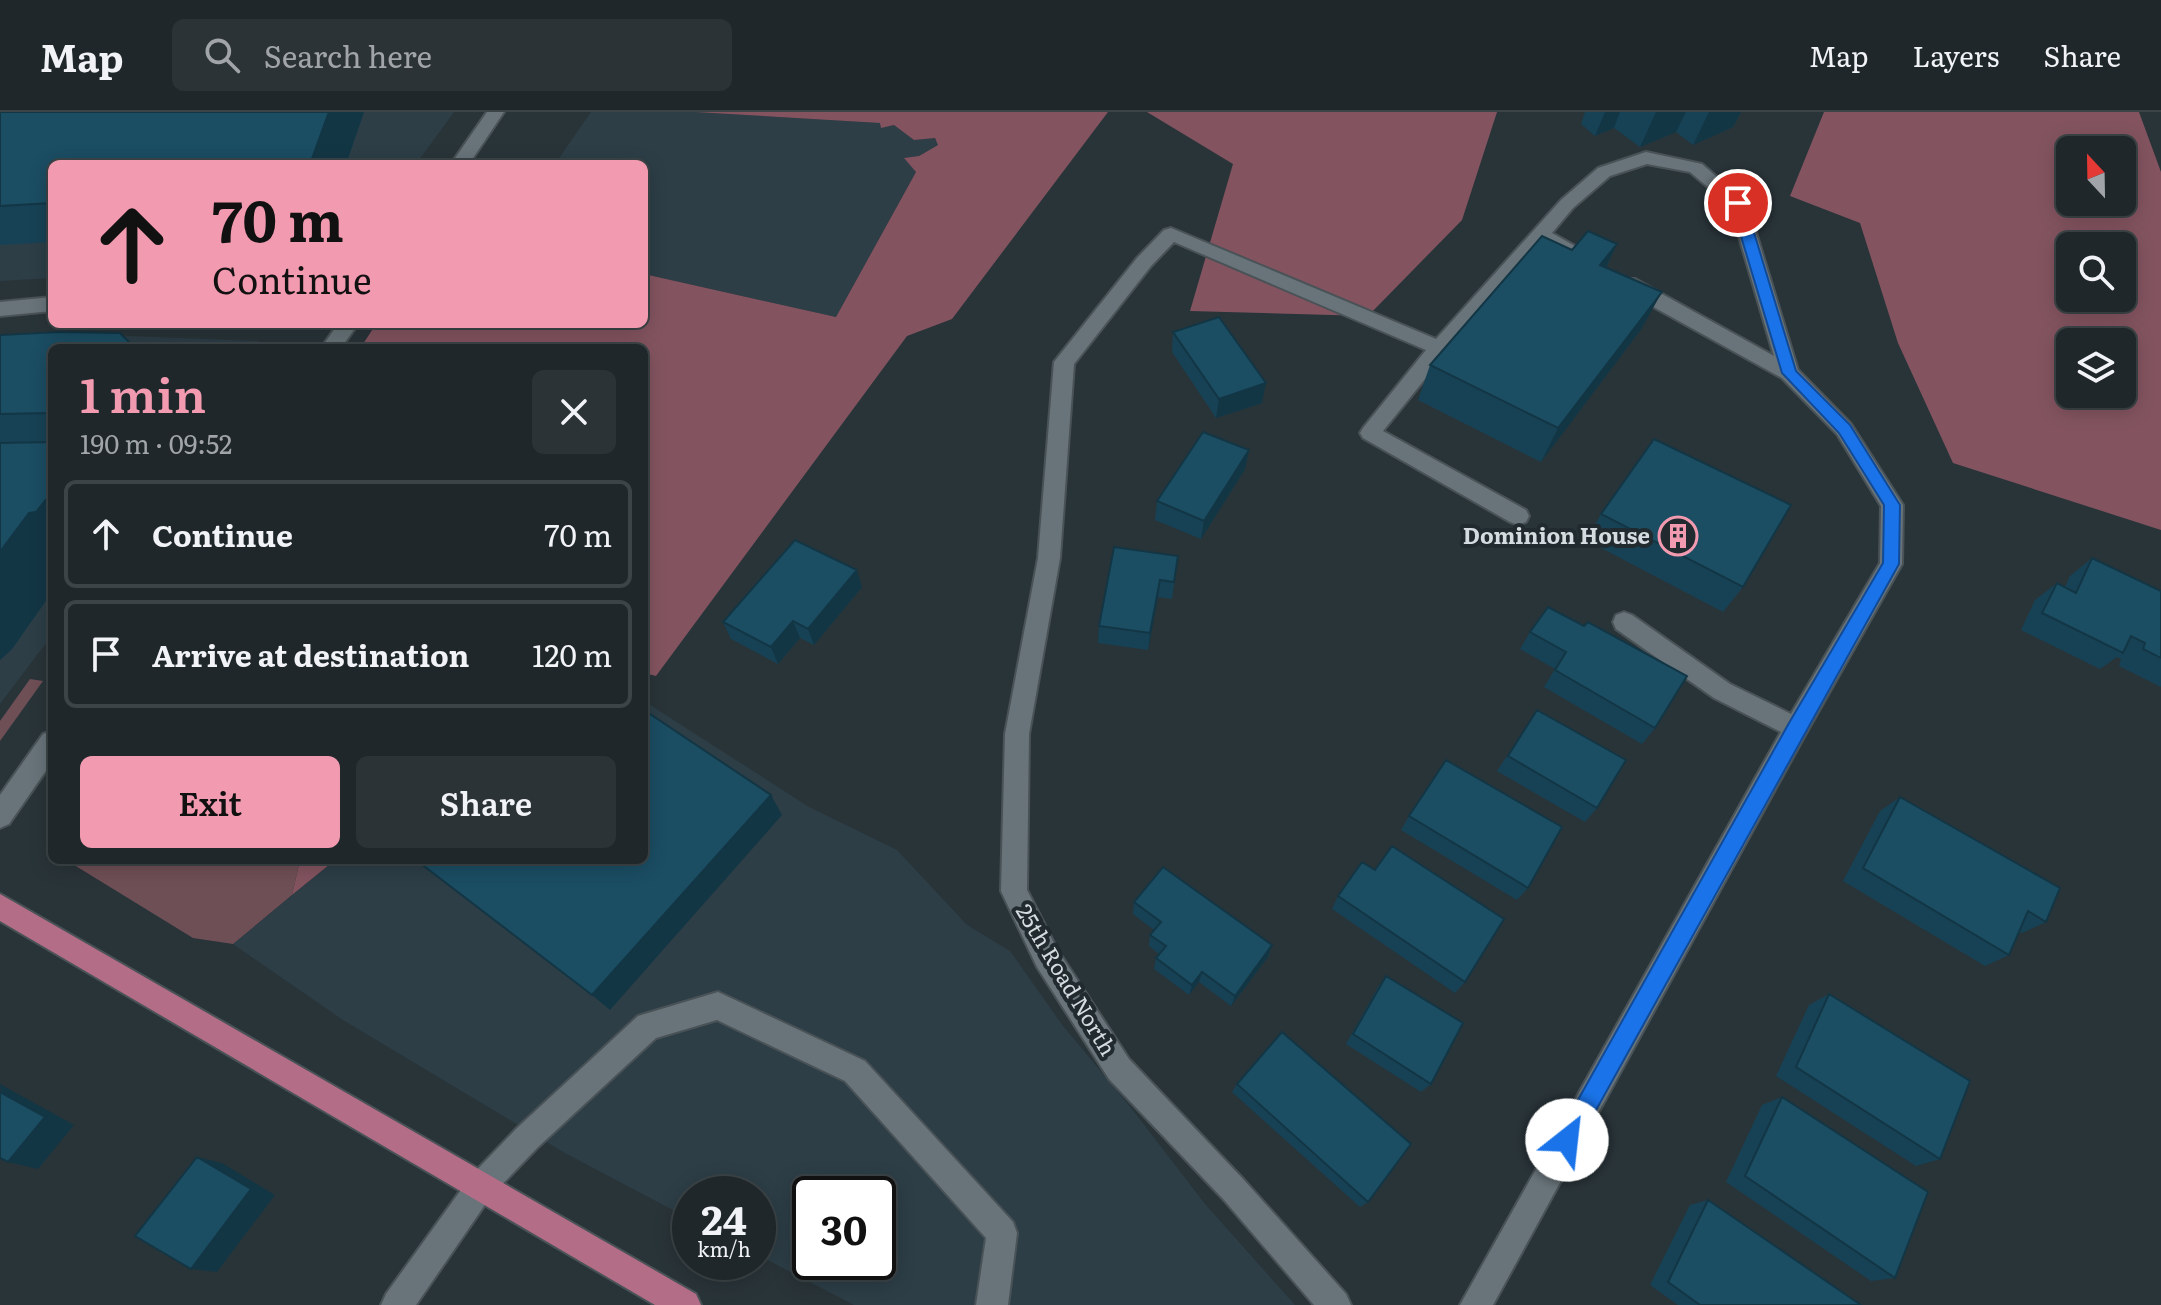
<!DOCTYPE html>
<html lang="en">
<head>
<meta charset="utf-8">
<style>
	body { margin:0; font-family:Literata,serif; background:#2c3337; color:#f1f3f6; height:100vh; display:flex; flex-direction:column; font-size:30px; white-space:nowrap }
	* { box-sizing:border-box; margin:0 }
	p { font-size:26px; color:#a1a5a9 }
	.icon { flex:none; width:44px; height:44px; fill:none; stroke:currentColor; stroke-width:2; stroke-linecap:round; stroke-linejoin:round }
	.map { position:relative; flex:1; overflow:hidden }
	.sheet { position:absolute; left:48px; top:232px; width:600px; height:520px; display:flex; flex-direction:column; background:#1f272b; border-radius:12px; box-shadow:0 4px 20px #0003,0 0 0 2px #3c4447 }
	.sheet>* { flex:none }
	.banner { position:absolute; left:48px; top:48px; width:600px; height:168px; border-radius:12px; box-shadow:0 4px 20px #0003,0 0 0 2px #3c4447; background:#f29ab0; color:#111; overflow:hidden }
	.needle { width:52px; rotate:338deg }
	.buttons { position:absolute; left:2056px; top:24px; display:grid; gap:16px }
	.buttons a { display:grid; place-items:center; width:80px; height:80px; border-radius:12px; background:#1f272b; box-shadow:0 4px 20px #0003,0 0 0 2px #3c4447; font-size:40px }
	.speed { position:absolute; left:672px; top:1064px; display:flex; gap:16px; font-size:40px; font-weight:700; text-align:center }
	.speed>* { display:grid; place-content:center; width:104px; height:104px; border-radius:50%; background:#1f272b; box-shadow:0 4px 20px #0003,0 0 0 2px #3c4447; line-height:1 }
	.speed small { font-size:20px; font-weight:400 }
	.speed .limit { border:4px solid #111; border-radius:12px; background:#fff; color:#111 }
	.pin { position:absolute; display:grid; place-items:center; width:68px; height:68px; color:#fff; margin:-34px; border:4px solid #fff; border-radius:50%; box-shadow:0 2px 8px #0007 }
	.me { position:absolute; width:88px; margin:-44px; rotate:29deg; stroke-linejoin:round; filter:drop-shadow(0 0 6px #0008) }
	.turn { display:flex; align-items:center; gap:28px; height:168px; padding:0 32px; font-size:36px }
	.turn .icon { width:104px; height:104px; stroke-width:2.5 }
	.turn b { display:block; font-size:56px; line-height:68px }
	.round { display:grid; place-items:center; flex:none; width:84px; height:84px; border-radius:12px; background:#2c3337 }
	.headline { display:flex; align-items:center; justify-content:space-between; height:136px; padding:0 32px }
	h1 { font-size:48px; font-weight:600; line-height:60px; color:#f29ab0 }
	.action { display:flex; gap:16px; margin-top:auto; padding:16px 32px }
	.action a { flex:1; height:92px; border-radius:12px; background:#f29ab0; color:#111; font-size:32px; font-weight:600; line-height:92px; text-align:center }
	.action a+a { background:#2c3337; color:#f1f3f6 }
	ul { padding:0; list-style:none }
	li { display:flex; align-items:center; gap:24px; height:108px; margin:0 16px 12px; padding:0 16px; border:4px solid #3c4447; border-radius:12px }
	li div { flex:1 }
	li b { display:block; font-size:30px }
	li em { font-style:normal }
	header { display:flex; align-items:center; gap:48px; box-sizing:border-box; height:112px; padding:0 40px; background:#1f272b; border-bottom:2px solid #3c4447 }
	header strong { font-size:38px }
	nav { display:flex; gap:44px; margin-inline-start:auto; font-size:28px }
	.search { width:560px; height:72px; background:#2c3337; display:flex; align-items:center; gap:20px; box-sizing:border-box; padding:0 28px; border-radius:12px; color:#a1a5a9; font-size:30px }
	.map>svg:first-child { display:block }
	.built { fill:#2d3e47; fill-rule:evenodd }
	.green { fill:#6f4f56 }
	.forest { fill:#835460; fill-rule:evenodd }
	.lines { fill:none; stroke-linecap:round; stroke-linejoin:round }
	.minor-casing { stroke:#495256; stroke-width:4 }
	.major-casing { stroke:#495256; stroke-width:4 }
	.minor { fill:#68747a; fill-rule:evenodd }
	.major { fill:#b46d86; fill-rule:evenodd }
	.wall { fill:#174255 }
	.shaded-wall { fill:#133645 }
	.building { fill:#1b4d63; stroke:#133645; stroke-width:2 }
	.route { fill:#1a73e8; stroke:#114b97; stroke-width:2 }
	.labels { text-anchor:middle; stroke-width:8; stroke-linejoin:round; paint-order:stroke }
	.poi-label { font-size:22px; font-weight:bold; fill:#d5dcdf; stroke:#202a2f; text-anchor:end }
	.street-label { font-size:22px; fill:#d5dcdf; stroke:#202a2f }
</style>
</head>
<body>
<header>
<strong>Map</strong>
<div class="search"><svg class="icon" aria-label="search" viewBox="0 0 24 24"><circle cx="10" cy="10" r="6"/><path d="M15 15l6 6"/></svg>Search here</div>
<nav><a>Map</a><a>Layers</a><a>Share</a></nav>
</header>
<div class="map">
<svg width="2161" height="1193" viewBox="0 0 2161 1193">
	<rect width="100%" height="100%" fill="#293439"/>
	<!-- built -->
	<path class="built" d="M0,0H454L416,52H52V166L0,169Z
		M591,0H695L881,11V15L894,13L914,28L934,26L939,32L919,44L905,46L916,60L836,205L644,162V52H555Z
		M104,223L259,229L254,236H52V523L0,592V232Z
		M644,589L809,695L897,738L967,813L1010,839L1063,914L1128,992L1205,1092L1295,1193H854L758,1143V1082H690V1107L565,1041L343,908L233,832L335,748H644ZM810,1082H878V1150H810Z"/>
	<!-- green -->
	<path class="green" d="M30,567L43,569L0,629V609Z
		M66,748H300L292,783L233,832L193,826Z"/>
	<!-- forest -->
	<path class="forest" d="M695,0H1108L952,207L907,224L656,564L644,561V236H412L363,232L376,212H644V162L836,205L916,60L904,46L919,44L938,33L935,26L914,28L894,13L881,16L880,11Z
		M1147,0H1497L1462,108L1368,204L1190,199L1233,52Z
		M1824,0H2139L2161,60V418L1953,351L1898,231L1860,111L1790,84ZM2070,38H2122V90H2070ZM2070,134H2122V186H2070ZM2070,230H2122V282H2070Z
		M300,748H335L292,783Z"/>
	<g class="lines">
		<defs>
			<path id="minor" d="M487,0H504L469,52H451Z
				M1646,40L1702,52L1747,91L1798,258L1851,312L1903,393L1902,452L1805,623L1493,1193H1460L1781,620L1714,586L1616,517L1613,510L1616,503L1624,500L1632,503L1730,572L1791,602L1880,451L1881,394L1837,322L1782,266L1621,177L1619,172L1621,167H1635L1774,244L1730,94L1690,60L1647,52L1610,64L1573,96L1552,121L1582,138L1584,142L1582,146H1568L1542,131L1446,241L1383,319L1526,398L1529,404L1526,410L1518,413L1510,410L1363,326L1360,321L1363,316L1426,238L1174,130L1151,154L1074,252L1060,446L1029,622L1027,778L1057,837L1129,947L1244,1068L1346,1182L1351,1193H1314L1224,1088L1109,967L1037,855L1001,779L1005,622L1038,446L1054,250L1137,146L1164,118L1171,116L1436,227L1561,88L1598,56Z
				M52,185V199L0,204V190Z
				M338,212H358L341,236H321Z
				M52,619V650L9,712L0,716V683L43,622Z
				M718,880L865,949L1013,1110L1017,1121L1008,1193H976L986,1126L845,969L717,908L656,926L537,1036L491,1084L416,1193H381L386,1182L471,1064L517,1016L638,904Z"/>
			<path id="major" d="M0,782L696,1182L701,1193H655L0,809Z"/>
		</defs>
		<!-- minor casing -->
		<use href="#minor" class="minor-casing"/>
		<!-- major casing -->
		<use href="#major" class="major-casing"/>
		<!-- minor -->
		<use href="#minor" class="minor"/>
		<!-- major -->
		<use href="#major" class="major"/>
	</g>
	<!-- wall -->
	<path class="wall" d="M0,0H364L346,52H52V130L0,133Z
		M1585,0H1741L1733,15L1693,33L1676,20L1640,35L1614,16L1595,24L1581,12Z
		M1617,132L1606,156L1642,216L1541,350L1418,288L1430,253L1572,138Z
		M1173,220L1262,291L1216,306L1172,240Z
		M120,221L134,236H52V480L12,537L0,548V223Z
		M1249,338L1245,357L1201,427L1155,408L1157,389Z
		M1601,402L1743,475L1723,500L1586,428Z
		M1178,444L1172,487L1158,485L1148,538L1098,531L1099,514Z
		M2092,446L2161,479V575L2119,554L2121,547L2117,545L2100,557L2021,518L2035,488L2057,471L2065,475L2070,464Z
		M862,475L814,533L800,526L778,552L731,527L723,510Z
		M1548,495L1655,616L1642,632L1544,575L1555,557L1520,537L1530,520Z
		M1537,598L1597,696L1585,710L1497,659Z
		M1900,685L2046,810L2022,821L2019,820L2009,843L1985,854L1843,769L1880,699Z
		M1409,704L1528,776L1517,788L1401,718Z
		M1338,784L1465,870L1455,881L1332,797Z
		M1134,790L1272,833L1268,845L1231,894L1199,870L1189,883L1154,857L1156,846L1159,842L1149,834L1150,823L1154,818L1133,802Z
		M1386,864L1431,972L1421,980L1346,932L1378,875Z
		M1829,882L1940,1047L1916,1054L1776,964L1809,893Z
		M1237,972L1368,1090L1360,1095L1232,980Z
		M1782,985L1895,1166L1871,1169L1726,1070L1762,993Z
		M1708,1088L1861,1193H1678L1650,1173L1690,1093Z"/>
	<!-- shaded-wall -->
	<path class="shaded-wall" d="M329,0H364L346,52H310Z
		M1605,0H1620L1614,16L1595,24Z
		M1656,0H1686L1676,20L1640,35Z
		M1709,0H1741L1733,15L1693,33Z
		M1617,132L1600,168V153Z
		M1662,180L1642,216L1541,350L1558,316Z
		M1266,271L1262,291L1216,306L1219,287Z
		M1249,338L1245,357L1201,427L1204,409Z
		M52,380V480L12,537L0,548V440L29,401Z
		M857,458L862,475L814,533L808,517Z
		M1160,468L1158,485L1148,538L1150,521Z
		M793,509L800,526L778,552L771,535Z
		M771,683L782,703L610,898L592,883Z
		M1272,833L1268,845L1231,894L1235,884Z
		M1202,860L1199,870L1189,883L1192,873Z
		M0,972L74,1013L38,1057L8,1050Z
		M197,1045L222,1051L275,1083L217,1160L191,1157Z"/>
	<!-- building -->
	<path class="building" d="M0,0H329L310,52H52V91L0,94Z
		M1588,119L1617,132L1600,153L1662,180L1558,316L1430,253L1542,124L1572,138Z
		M1219,205L1266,271L1219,287L1173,220Z
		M59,220L120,221L131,232L130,236H52V301L0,302V223Z
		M1203,320L1249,338L1204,409L1157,389Z
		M1654,327L1791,393L1743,475L1601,402Z
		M52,330V380L36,400L29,401L0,440V331Z
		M795,428L857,458L808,517L793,509L771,535L723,510Z
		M1114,435L1178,444L1174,470L1160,468L1150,521L1099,514Z
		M2092,446L2161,479V546L2143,537L2145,531L2131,524L2123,541L2042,501L2057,471L2076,481Z
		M1548,495L1584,514L1588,510L1687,564L1655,616L1555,558L1566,540L1530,520Z
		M644,598L771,683L592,883L416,748H644Z
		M1537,598L1626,648L1597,696L1508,644Z
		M1446,648L1562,715L1528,776L1409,704Z
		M1900,685L2060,776L2046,810L2028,799L2009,843L1863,756Z
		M1392,734L1504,807L1465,870L1338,784L1362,750L1375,758Z
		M1163,755L1272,833L1235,884L1202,860L1192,873L1156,846L1166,834L1150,823L1161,810L1134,790Z
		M1386,864L1463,911L1431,972L1353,922Z
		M1829,882L1970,969L1940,1047L1796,955Z
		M1282,920L1411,1032L1368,1090L1237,972Z
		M0,980L45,1005L8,1050L0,1046Z
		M1782,985L1928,1080L1895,1166L1745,1064Z
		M197,1045L251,1077L191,1157L135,1124Z
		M1708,1088L1861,1193H1700L1668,1170Z"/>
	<!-- route -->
	<path class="route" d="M1738,87L1745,91L1796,259L1850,313L1900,393L1899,452L1575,1036L1567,1039L1560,1036L1556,1028L1560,1020L1789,611L1883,451L1884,393L1839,321L1782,261L1731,91Z"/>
	<!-- icons -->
	<defs>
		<symbol id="building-ring" viewBox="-11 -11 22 22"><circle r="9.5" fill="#202a2f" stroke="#f29ab0" stroke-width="1.5"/><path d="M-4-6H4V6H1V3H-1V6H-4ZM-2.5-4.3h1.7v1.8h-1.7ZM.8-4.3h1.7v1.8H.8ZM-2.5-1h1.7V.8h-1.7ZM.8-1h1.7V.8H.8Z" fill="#f29ab0"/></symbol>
	</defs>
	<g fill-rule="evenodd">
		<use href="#building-ring" x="1656" y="402" width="44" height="44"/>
	</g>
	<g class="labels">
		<!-- poi labels -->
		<g class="poi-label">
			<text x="1650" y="432">Dominion House</text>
		</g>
		<!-- street labels -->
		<g class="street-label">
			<text transform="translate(1066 868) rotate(59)" y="8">25th Road North</text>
		</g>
	</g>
</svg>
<div class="buttons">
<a><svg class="needle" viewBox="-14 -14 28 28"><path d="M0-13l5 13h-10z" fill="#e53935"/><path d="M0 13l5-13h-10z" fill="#a1a5a9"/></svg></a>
<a><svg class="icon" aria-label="search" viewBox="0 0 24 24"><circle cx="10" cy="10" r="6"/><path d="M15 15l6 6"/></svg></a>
<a><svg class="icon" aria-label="layers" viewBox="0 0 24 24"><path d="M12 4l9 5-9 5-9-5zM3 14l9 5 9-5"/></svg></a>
</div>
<div class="speed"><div>24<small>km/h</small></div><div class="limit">30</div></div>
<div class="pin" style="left:1738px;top:91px;background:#d93025"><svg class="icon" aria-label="arrive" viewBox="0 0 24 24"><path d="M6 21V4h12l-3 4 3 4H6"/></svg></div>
<svg class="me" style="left:1567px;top:1028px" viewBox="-20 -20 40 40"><circle r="19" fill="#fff"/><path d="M0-13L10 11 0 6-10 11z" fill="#1a73e8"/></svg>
<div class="banner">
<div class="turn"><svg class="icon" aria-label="ahead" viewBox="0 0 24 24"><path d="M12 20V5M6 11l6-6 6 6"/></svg><div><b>70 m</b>Continue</div></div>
</div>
<section class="sheet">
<div class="headline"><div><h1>1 min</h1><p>190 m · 09:52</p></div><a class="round"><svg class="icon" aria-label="close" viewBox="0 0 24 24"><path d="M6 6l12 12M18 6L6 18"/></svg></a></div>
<ul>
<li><svg class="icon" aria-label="ahead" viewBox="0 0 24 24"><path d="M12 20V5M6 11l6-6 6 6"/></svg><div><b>Continue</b></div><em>70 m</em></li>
<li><svg class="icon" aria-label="arrive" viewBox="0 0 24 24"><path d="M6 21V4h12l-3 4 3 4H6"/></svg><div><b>Arrive at destination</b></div><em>120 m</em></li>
</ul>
<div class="action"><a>Exit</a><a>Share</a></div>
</section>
</div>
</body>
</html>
